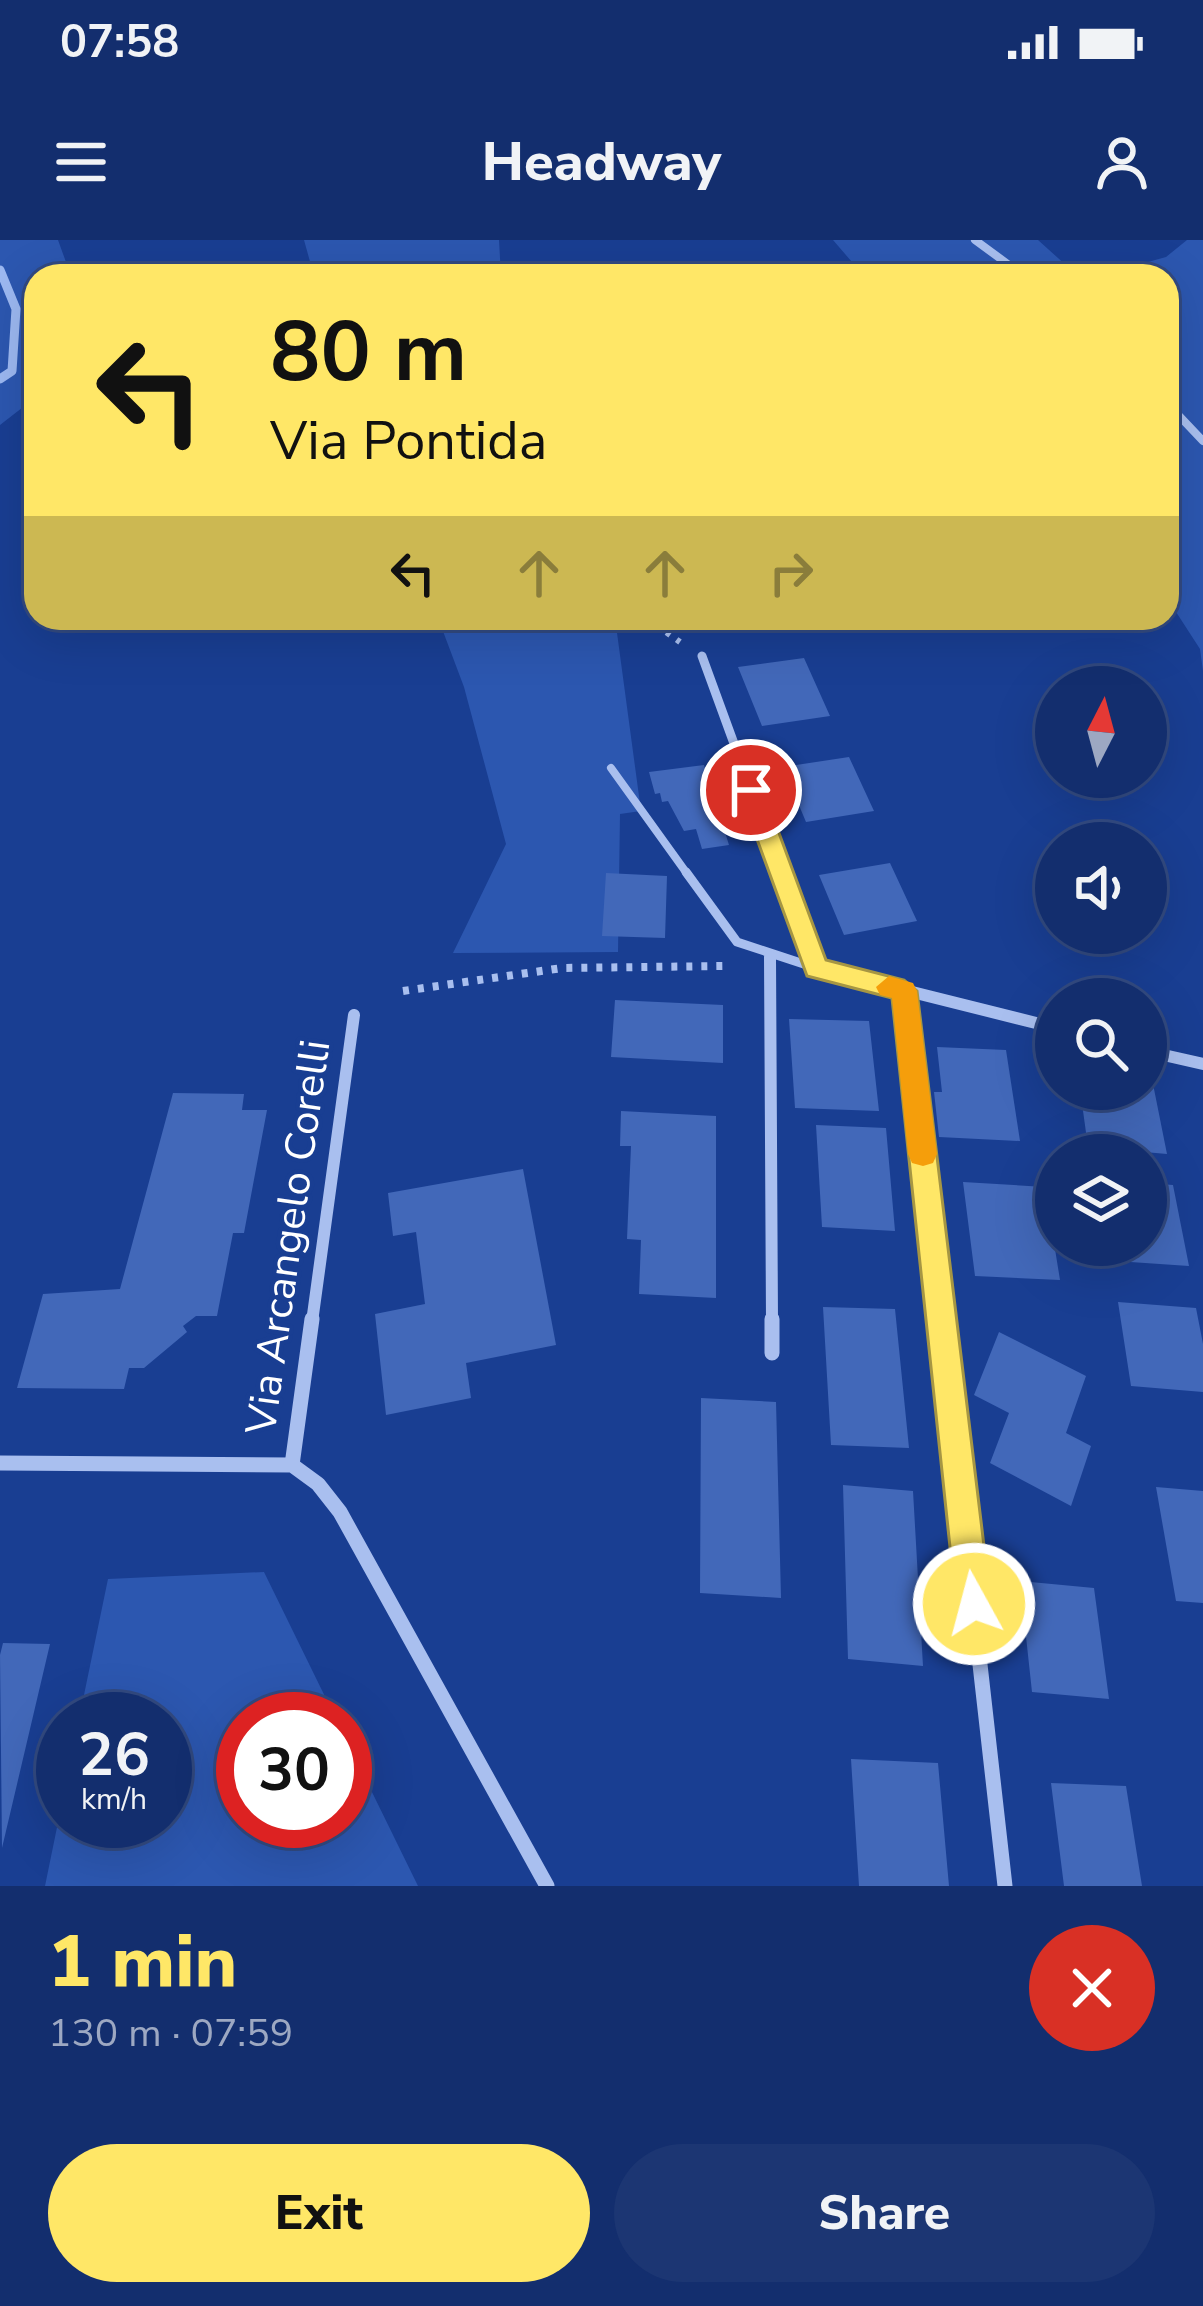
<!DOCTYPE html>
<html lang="en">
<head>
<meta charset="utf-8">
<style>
	body { margin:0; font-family:"Nunito Sans",sans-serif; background:#1c3673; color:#f1f3f6; height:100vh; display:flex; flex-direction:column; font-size:45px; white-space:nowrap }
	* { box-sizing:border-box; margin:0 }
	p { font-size:39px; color:#9da8c2 }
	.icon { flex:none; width:66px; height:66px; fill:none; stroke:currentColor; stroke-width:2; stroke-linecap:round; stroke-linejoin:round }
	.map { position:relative; height:1646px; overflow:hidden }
	.drawer { display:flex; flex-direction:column; background:#132e6e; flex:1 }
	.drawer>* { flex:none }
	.hud { position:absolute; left:24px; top:24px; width:1155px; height:366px; border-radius:36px; box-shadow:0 12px 48px #0002,0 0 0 3px #324a81; background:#ffe767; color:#111; overflow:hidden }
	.needle { width:78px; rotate:6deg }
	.fabs { position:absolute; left:1035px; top:426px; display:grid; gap:24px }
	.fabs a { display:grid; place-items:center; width:132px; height:132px; border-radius:50%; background:#132e6e; box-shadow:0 12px 48px #0002,0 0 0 3px #324a81; font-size:60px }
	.speed { position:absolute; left:36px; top:1452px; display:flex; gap:24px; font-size:60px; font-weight:700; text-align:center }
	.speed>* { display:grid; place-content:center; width:156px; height:156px; border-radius:50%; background:#132e6e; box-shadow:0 12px 48px #0002,0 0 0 3px #324a81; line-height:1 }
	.speed small { font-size:30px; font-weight:400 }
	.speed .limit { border:18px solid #d22; background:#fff; color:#111 }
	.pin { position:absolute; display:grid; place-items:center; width:102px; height:102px; color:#fff; margin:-51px; border:6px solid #fff; border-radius:50%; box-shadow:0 3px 12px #0007 }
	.me { position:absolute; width:132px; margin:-66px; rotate:353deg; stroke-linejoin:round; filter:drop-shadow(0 0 9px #0008) }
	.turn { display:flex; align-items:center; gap:42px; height:252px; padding:0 48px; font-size:54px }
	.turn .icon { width:156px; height:156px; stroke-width:2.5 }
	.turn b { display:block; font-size:84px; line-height:102px }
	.lanes { display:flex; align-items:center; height:114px; padding:0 48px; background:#0003; justify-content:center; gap:60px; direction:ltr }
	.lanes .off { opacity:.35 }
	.round { display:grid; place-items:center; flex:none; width:126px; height:126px; border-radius:63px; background:#1c3673 }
	.head { display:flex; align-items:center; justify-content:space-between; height:204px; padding:0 48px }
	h1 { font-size:72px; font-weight:800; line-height:90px; color:#ffe767 }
	.button { display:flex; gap:24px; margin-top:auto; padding:24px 48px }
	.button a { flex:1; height:138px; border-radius:72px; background:#ffe767; color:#111; font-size:48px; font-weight:800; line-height:138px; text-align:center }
	.button a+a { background:#1c3673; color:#f1f3f6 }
	.status { display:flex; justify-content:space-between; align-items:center; height:84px; padding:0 60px; background:#132e6e; direction:ltr }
	.status svg { height:33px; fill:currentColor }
	header { display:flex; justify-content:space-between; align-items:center; height:156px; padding:0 48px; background:#132e6e; font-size:54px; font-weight:800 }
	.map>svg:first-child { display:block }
	.green { fill:#2c57b0 }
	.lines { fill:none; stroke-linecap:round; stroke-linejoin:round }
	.stream { stroke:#9cb8f1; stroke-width:9 }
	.building { fill:#4268b9 }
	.path-far1 { stroke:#a9bfef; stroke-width:6; stroke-dasharray:4.5 8; stroke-linecap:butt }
	.path { stroke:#a9bfef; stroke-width:8; stroke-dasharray:6 9; stroke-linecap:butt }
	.service-far1 { stroke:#a9bfef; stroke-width:8 }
	.service { stroke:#a9bfef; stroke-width:9 }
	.minor-far3 { stroke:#a9bfef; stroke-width:8 }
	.minor-far2 { stroke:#a9bfef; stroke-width:9 }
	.minor-far1 { stroke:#a9bfef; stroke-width:12 }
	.minor { stroke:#a9bfef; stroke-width:15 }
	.route { fill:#ffe767; stroke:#a69643; stroke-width:3 }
	.slow { fill:#f59e0b }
	.labels { text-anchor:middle; stroke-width:9; stroke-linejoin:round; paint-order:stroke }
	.street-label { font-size:42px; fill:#fff; stroke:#193e92 }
</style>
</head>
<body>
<div class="status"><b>07:58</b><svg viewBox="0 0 49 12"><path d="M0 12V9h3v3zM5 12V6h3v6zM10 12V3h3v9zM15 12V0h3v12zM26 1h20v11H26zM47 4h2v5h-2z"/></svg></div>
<header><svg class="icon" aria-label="menu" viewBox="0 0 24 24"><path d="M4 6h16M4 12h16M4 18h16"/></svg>Headway<svg class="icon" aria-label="person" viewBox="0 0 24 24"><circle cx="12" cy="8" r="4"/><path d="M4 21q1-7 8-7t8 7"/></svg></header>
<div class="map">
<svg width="1203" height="1646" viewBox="0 0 1203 1646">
	<rect width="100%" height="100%" fill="#193e92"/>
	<!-- green -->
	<path class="green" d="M0,0H58L71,36H36V157L0,185Z
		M304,0H499L501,36H314Z
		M833,0H1038L1078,36H864Z
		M1187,0H1203V431L1200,409L1167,358V36H1097L1166,17Z
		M438,378H615L641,571L620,574L618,712L453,713L506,604L464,447Z
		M264,1332L336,1479H243V1581H345V1497L418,1646H45L63,1558V1581H165V1479H79L108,1339Z"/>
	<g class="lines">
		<!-- stream -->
		<path class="stream" d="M0,30L16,69L12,131L0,139"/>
	</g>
	<!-- building -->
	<path class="building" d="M804,418L830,476L762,486L738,427Z
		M849,517L874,571L806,582L783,527Z
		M704,525L729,605L702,609L696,589L684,591L668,561L662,562L660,553L655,554L649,532Z
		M890,623L917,681L844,695L819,635Z
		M606,633L667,636L665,698L602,696Z
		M615,760L723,765V823L611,817Z
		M789,779L869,781L879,871L795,868Z
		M937,807L1006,810L1020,901L939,897L934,852H942Z
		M1146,843L1153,844L1167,914L1088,907L1080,849H1146Z
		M173,853L244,854L242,870H267L244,993H233L217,1076H196L183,1086L187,1092L144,1128H129L124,1149L17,1148L43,1054L120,1049Z
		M621,871L716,876V1058L639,1054L641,1000L627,999L631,906H620Z
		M816,885L886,888L895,991L822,987Z
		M523,929L556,1105L466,1123L471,1158L386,1175L375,1074L425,1064L416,992L393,996L388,953Z
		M963,942L1045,947L1060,1040L975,1036Z
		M1146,943L1173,945L1189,1026L1101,1020L1099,1005H1146Z
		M1118,1062L1196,1068L1203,1104V1152L1131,1146Z
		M823,1067L895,1069L909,1208L831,1205Z
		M999,1092L1086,1136L1066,1193L1091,1206L1071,1266L990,1223L1009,1173L974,1155Z
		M701,1158L776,1162L781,1358L700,1353Z
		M843,1245L913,1251L923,1426L848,1419Z
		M1156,1247L1203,1251V1363L1176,1361Z
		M1020,1341L1094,1348L1109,1459L1032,1452Z
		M3,1403L50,1404L2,1608L0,1415Z
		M851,1519L938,1523L949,1646H859Z
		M1051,1543L1126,1546L1142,1646H1064Z"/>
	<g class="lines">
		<!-- path-far1 -->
		<path class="path-far1" d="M646,378L680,402"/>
		<!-- path -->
		<path class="path" d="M403,751L562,728L723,726"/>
		<!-- service-far1 -->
		<path class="service-far1" d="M611,528L688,635"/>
		<!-- service -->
		<path class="service" d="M686,632L737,702L816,728"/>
		<!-- minor-far3 -->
		<path class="minor-far3" d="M975,0L1024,36
			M1167,163L1203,201"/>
		<!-- minor-far2 -->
		<path class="minor-far2" d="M702,416L782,635"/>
		<!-- minor-far1 -->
		<path class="minor-far1" d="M781,632L816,728L1056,788
			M770,717L772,1082
			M904,751L941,1082
			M1146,811L1203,824
			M312,1082L354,775"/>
		<!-- minor -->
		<path class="minor" d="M772,1079V1113
			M941,1079L1005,1646
			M0,1223L292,1225
			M292,1225L318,1244L340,1272L547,1646
			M292,1225L312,1079"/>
	</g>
	<!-- route -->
	<path class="route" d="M751,541L763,550L826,720L904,740L917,751L991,1364L986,1376L974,1381L961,1376L956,1364L892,758L807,736L739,550Z"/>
	<!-- slow -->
	<path class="slow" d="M889,736L913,743L917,751L937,914L933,923L923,926L912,923L908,914L892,758L880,755L876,747Z"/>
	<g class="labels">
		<!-- street labels -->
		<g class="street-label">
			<text transform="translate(287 997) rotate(-82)" y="15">Via Arcangelo Corelli</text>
		</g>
	</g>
</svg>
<div class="fabs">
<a><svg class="needle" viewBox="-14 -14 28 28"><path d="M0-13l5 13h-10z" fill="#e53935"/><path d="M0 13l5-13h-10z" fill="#9da8c2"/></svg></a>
<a><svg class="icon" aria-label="sound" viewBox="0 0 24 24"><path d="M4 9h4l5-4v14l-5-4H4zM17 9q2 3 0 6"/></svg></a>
<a><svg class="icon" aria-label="search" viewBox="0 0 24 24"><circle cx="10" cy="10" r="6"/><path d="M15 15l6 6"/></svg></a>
<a><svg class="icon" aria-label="layers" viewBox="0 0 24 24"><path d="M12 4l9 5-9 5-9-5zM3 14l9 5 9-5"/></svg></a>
</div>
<div class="speed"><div>26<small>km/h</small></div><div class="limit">30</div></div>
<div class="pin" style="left:751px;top:550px;background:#d93025"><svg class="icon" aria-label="arrive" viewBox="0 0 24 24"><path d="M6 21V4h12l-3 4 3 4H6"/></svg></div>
<svg class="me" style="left:974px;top:1364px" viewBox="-20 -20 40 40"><circle r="17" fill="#ffe767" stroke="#fff" stroke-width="3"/><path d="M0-11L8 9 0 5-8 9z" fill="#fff"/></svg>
<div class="hud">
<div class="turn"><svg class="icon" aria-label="left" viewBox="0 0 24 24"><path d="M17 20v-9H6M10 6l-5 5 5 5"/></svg><div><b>80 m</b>Via Pontida</div></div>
<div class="lanes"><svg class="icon" aria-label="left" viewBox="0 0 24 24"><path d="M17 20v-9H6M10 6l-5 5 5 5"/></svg><svg class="icon off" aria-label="ahead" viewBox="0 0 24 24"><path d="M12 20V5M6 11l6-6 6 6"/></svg><svg class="icon off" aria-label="ahead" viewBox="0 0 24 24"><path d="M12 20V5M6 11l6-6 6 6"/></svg><svg class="icon off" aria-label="right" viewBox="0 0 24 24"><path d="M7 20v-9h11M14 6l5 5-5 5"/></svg></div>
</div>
</div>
<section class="drawer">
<div class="head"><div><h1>1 min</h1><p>130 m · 07:59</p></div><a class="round" style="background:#d93025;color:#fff"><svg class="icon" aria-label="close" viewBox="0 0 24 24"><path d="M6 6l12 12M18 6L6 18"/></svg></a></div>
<div class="button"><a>Exit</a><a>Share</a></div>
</section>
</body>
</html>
